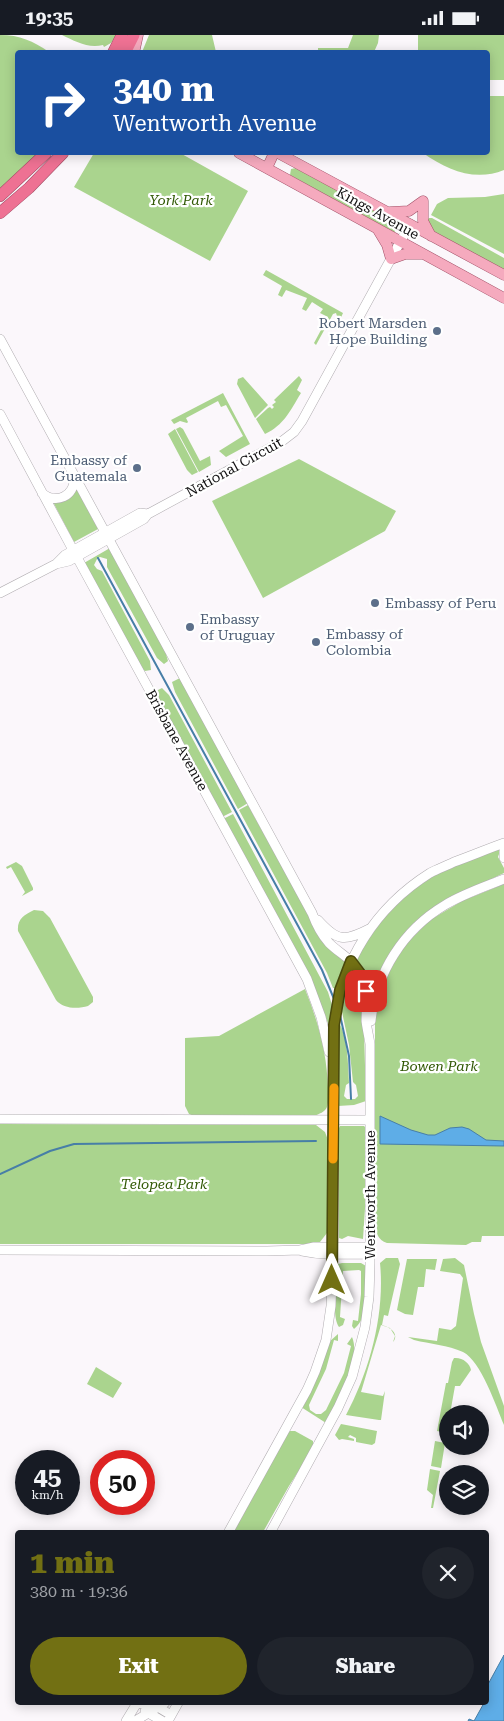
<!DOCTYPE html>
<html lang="en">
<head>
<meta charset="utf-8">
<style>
	body { margin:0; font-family:"Roboto Serif",serif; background:#20242c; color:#f1f3f6; height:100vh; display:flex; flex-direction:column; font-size:19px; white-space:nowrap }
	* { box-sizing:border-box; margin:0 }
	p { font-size:16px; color:#9ea1a6 }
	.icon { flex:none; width:28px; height:28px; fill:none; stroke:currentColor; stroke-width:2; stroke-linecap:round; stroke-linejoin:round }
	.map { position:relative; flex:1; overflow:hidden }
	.panel { position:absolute; left:15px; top:1495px; width:474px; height:175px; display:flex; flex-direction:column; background:#171b24; border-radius:5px; box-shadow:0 2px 12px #0003 }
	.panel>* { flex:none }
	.guide { position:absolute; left:15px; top:15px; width:475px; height:105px; border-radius:5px; box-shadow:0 2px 12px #0003; background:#1a4fa0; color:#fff; overflow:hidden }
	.tools { position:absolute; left:439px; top:1370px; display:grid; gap:10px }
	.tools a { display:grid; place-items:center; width:50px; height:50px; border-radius:50%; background:#171b24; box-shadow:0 2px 12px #0003; font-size:25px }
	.speed { position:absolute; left:15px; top:1415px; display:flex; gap:10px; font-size:25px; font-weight:700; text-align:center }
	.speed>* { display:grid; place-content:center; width:65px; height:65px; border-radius:50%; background:#171b24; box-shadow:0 2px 12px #0003; line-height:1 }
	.speed small { font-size:12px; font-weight:400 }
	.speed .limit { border:8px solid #d22; background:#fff; color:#111 }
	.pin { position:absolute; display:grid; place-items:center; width:42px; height:42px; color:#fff; margin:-21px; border-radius:10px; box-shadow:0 2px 8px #0006 }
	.me { position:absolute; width:55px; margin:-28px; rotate:0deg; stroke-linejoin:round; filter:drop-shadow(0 0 4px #0008) }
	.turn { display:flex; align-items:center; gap:18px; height:105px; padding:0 15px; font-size:22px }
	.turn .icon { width:65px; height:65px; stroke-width:2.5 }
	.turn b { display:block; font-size:35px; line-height:42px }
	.round { display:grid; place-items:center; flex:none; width:52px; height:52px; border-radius:26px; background:#20242c }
	.summary { display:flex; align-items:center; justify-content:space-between; height:85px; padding:0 15px }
	h1 { font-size:30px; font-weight:800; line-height:38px; color:#727013 }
	.button { display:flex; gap:10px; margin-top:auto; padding:10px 15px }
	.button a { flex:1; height:58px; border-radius:30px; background:#727013; color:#fff; font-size:20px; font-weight:800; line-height:58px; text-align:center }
	.button a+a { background:#20242c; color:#f1f3f6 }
	.status { display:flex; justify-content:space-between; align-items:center; height:35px; padding:0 25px; background:#171b24; direction:ltr }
	.status svg { height:14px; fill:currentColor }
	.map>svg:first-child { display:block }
	.green { fill:#aad48e }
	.water { fill:#5eade7; stroke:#477ea7 }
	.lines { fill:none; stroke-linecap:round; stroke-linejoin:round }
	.stream { stroke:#477ea7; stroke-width:2 }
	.secondary-casing { stroke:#b0acb0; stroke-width:10 }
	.primary-casing { stroke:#a14f66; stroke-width:11 }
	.highway-casing { stroke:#a14f66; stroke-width:12 }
	.secondary { stroke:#fff; stroke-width:9 }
	.primary { stroke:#f5aabe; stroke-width:10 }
	.highway { stroke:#ee7193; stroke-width:11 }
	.route-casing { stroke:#4a490c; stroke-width:12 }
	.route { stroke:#727013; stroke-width:9 }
	.slow { stroke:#f59e0b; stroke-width:9 }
	.service-dot { fill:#5c6f8a; stroke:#fff; stroke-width:2 }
	.labels { text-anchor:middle; stroke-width:4.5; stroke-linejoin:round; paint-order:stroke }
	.park-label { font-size:14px; font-style:italic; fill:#305803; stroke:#fff }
	.street-label { font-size:14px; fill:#121112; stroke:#fff }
	.service-label { font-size:14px; fill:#4e5e75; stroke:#fff; text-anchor:start }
</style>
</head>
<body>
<div class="status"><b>19:35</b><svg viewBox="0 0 49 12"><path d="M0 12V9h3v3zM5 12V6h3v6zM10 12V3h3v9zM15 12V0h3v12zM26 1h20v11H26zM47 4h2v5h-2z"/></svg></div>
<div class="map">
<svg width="504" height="1686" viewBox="0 0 504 1686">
	<rect width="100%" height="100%" fill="#fbf7fb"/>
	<!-- green -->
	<path class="green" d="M0,0C20,0 33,6 49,17L18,18V118H39L0,154Z
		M62,0H117L111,8L104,12L103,10C88,14 75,6 62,0Z
		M149,0H212L216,17H142Z
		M353,0H379L378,8L374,17H318V13H348Z
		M418,0H504V45H488V18L418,17Z
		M488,61H504V135C475,147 447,135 423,118H488Z
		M94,118H180L248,156L210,226L74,152Z
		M296,133L391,184L398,191L394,198L290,140L291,134Z
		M504,159V219L431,180L437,169L448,163L485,162Z
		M429,183H432L504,223V236L434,197L427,186Z
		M266,235L343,278L339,287L336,278L333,279L316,310L314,308L328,282L320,278L323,274L312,267L306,276L302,274L307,263L286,255L282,262L278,260L282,251L263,240Z
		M299,341L302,345L297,355L301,358C290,376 284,390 265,399L256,384L268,373L270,372L272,374L274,372L272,370L276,367L274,365Z
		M243,342L268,370L255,383L237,349L238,344Z
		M223,358L250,409L226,422L219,416L243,401L226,370L221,372L218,366L186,383L188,387L187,388L180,386L174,389L171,385Z
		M180,392L183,394L200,426L210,421L211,430L199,437L176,394Z
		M175,394L198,437L192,440L187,435L168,399Z
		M299,424L396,476L385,496L263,563L212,466Z
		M76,453L98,494L74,507L52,465Z
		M110,513L167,618L166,619L168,626L164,629L157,623L107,532V524L100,522L97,524L94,530L97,534L102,536L150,626L151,635L145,636L141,633L84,528Z
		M180,643L248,768L238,774L175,657L172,647Z
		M162,653L169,660L232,777L222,782L154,657Z
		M248,770L314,890L347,924L336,953H333L327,938L239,775Z
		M233,779L328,957L332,970L329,991L315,955L223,784Z
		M501,813L498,822L504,833V838L462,858L424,881L371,963L354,924L394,869L438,837Z
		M16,827L22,831L33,853V855L22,861L25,857L11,832L7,834L6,832Z
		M504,849V1201H482L481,1207H472L466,1210L387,1208C378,1205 375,1197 375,1188V980L378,966L390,934L407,908L430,885L462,866Z
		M34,875L43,876L50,883L93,962V967L88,971C78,974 63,974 56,965L18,896C17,884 24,880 34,875Z
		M352,931L359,942L363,960L366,1066L354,1070L338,1071L337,1014L339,987C348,1004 348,1029 349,1048L346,1050L344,1061L347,1064H355L358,1061L356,1050L353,1047L349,1010L341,972Z
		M305,954C318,986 327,1018 328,1053C328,1058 329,1067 327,1072C325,1077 319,1079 314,1081H194L189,1079L185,1071V1003L219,1001Z
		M0,1089L316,1090L325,1097L328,1105L327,1198L320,1207L306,1209H0Z
		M340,1091H364L366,1093V1158L363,1204L348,1201L342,1204L339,1203V1093Z
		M386,1223H398L400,1229L388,1281L384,1280L382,1290C389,1292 400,1298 393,1307L395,1301L390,1293L381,1290L361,1357L383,1361L385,1356L381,1385H379L346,1380C370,1335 385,1279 380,1228Z
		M455,1223L464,1230L474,1279L481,1307L504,1371V1390C496,1371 481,1326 463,1317C448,1310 430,1309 414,1305L408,1302L437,1306L439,1293L451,1295L456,1291L463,1243L460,1239L440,1236L443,1224Z
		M407,1224H437L435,1235L426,1234L424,1252H418L413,1280L405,1279L397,1275Z
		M342,1228H361L366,1231C366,1250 370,1282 354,1294L352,1291L353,1285L358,1286L361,1259V1236L359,1235L343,1236L340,1282L345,1284L343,1290L339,1292C331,1281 337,1246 337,1232L338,1229Z
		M338,1299V1306L334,1305L326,1334L309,1370L310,1375L316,1379H321L326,1375L344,1338L351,1311L347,1309L352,1302C362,1325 336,1367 326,1388L301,1372L329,1307Z
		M454,1323C462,1322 470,1328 471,1335L460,1351H455L450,1379H448L447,1398L437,1396L446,1348H448L452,1327Z
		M96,1332L122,1348L113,1363L87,1349Z
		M341,1389L377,1396L375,1408L372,1410L356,1407V1403L350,1400L348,1402L354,1404V1406L342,1404L339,1405L335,1400Z
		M290,1396H295L313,1406V1411L305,1426L289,1451L263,1497L233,1498L288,1398Z
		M435,1406L445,1408L441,1433L431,1431Z
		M430,1434L440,1436L433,1473H431L433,1460L427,1455Z"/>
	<!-- water -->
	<path class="water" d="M380,1081L411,1095L428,1100H435L450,1093L462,1092L469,1094L486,1105L504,1106V1111L380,1109Z
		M504,1620V1686H468L469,1684L474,1686L484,1668H486V1653Z"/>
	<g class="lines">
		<!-- stream -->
		<path class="stream" d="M98,523L322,935L334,964
			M340,980L349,1021L351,1064
			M0,1139L50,1116L74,1109L316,1106"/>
		<defs>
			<path id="secondary" d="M0,304L312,878C316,889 321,899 329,908C340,919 354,925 362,940C369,954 366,971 366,986C367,994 369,1002 370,1009V1229L369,1262L365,1292L352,1342L338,1373L270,1498
				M0,379L73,515L307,944L321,982L329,1017
				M42,458C56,470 75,461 74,443
				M56,529L65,520L140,478L148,479
				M0,558L56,529L69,526L144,484L148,479L281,407L294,397L302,386L410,189
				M504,816V823
				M318,885C337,906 344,907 369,894
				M371,986C376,938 403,895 445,870C463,859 484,852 504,844
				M0,1084L370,1085
				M0,1215L267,1216L300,1215L314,1212H370
				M302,1216C325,1221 347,1219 370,1219
				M228,1498L307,1355L315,1337L326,1305L331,1271L332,1245L334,991C340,927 376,872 430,838C437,834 446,831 454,827C471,821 487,814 504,808
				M139,1668L158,1672L171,1680
				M145,1676L162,1686
				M126,1686L137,1668
				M135,1686L165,1668
				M168,1686L178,1668"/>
			<path id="primary" d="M134,18L138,0
				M239,118L504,263
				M278,118L504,240
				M267,133L274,118
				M423,166V186L431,201
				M390,177L409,176L423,166
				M378,195L387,210L391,224L405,219H421"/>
			<path id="highway" d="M113,18L122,0
				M125,18L134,0
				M0,161L46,118
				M0,178L29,153L63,118"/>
		</defs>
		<!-- secondary casing -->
		<use href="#secondary" class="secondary-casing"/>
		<!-- primary casing -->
		<use href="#primary" class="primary-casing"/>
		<!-- highway casing -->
		<use href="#highway" class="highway-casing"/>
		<!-- secondary -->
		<use href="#secondary" class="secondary"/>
		<!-- primary -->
		<use href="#primary" class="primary"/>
		<!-- highway -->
		<use href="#highway" class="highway"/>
	</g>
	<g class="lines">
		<defs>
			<path id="route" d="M332,1245L334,990L340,955L351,926L363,942L366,956"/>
		</defs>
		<!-- route casing -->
		<use href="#route" class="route-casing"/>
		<!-- route -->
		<use href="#route" class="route"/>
		<!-- slow -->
		<path class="slow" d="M333,1124L334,1053"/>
	</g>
	<!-- markers -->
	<g class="service-dot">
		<circle cx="437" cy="296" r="5"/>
		<circle cx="137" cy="433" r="5"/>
		<circle cx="375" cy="568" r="5"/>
		<circle cx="190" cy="592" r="5"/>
		<circle cx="316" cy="607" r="5"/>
	</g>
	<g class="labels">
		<!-- park labels -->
		<g class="park-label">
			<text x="181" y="170">York Park</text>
			<text x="439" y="1036">Bowen Park</text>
			<text x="164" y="1154">Telopea Park</text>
		</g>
		<!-- street labels -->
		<g class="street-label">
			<text transform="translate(378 178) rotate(29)" y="5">Kings Avenue</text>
			<text transform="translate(234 432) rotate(-29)" y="5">National Circuit</text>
			<text transform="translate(177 705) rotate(61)" y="5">Brisbane Avenue</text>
			<text transform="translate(370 1160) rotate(-90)" y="5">Wentworth Avenue</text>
		</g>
		<!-- service labels -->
		<g class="service-label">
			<text x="427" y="293" text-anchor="end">Robert Marsden<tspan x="427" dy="16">Hope Building</tspan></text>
			<text x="127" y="430" text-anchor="end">Embassy of<tspan x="127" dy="16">Guatemala</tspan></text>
			<text x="385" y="573">Embassy of Peru</text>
			<text x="200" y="589">Embassy<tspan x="200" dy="16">of Uruguay</tspan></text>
			<text x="326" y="604">Embassy of<tspan x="326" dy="16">Colombia</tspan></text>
		</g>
	</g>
</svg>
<div class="tools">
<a><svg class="icon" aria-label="sound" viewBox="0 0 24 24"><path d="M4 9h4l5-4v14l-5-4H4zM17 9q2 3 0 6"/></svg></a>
<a><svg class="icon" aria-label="layers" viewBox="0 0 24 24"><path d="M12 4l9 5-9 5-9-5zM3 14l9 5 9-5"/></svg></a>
</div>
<div class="speed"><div>45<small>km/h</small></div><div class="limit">50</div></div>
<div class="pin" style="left:366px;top:956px;background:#d93025"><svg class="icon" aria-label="arrive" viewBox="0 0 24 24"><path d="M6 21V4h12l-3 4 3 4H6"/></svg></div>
<svg class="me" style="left:332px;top:1245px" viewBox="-20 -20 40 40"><path d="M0-17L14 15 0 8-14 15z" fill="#727013" stroke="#fff" stroke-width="4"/></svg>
<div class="guide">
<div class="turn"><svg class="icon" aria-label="right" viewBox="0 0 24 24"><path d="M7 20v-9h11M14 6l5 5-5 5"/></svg><div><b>340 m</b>Wentworth Avenue</div></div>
</div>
<section class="panel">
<div class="summary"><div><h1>1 min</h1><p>380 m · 19:36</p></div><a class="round"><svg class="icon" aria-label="close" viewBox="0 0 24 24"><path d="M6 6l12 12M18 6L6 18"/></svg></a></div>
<div class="button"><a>Exit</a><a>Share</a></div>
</section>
</div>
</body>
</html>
